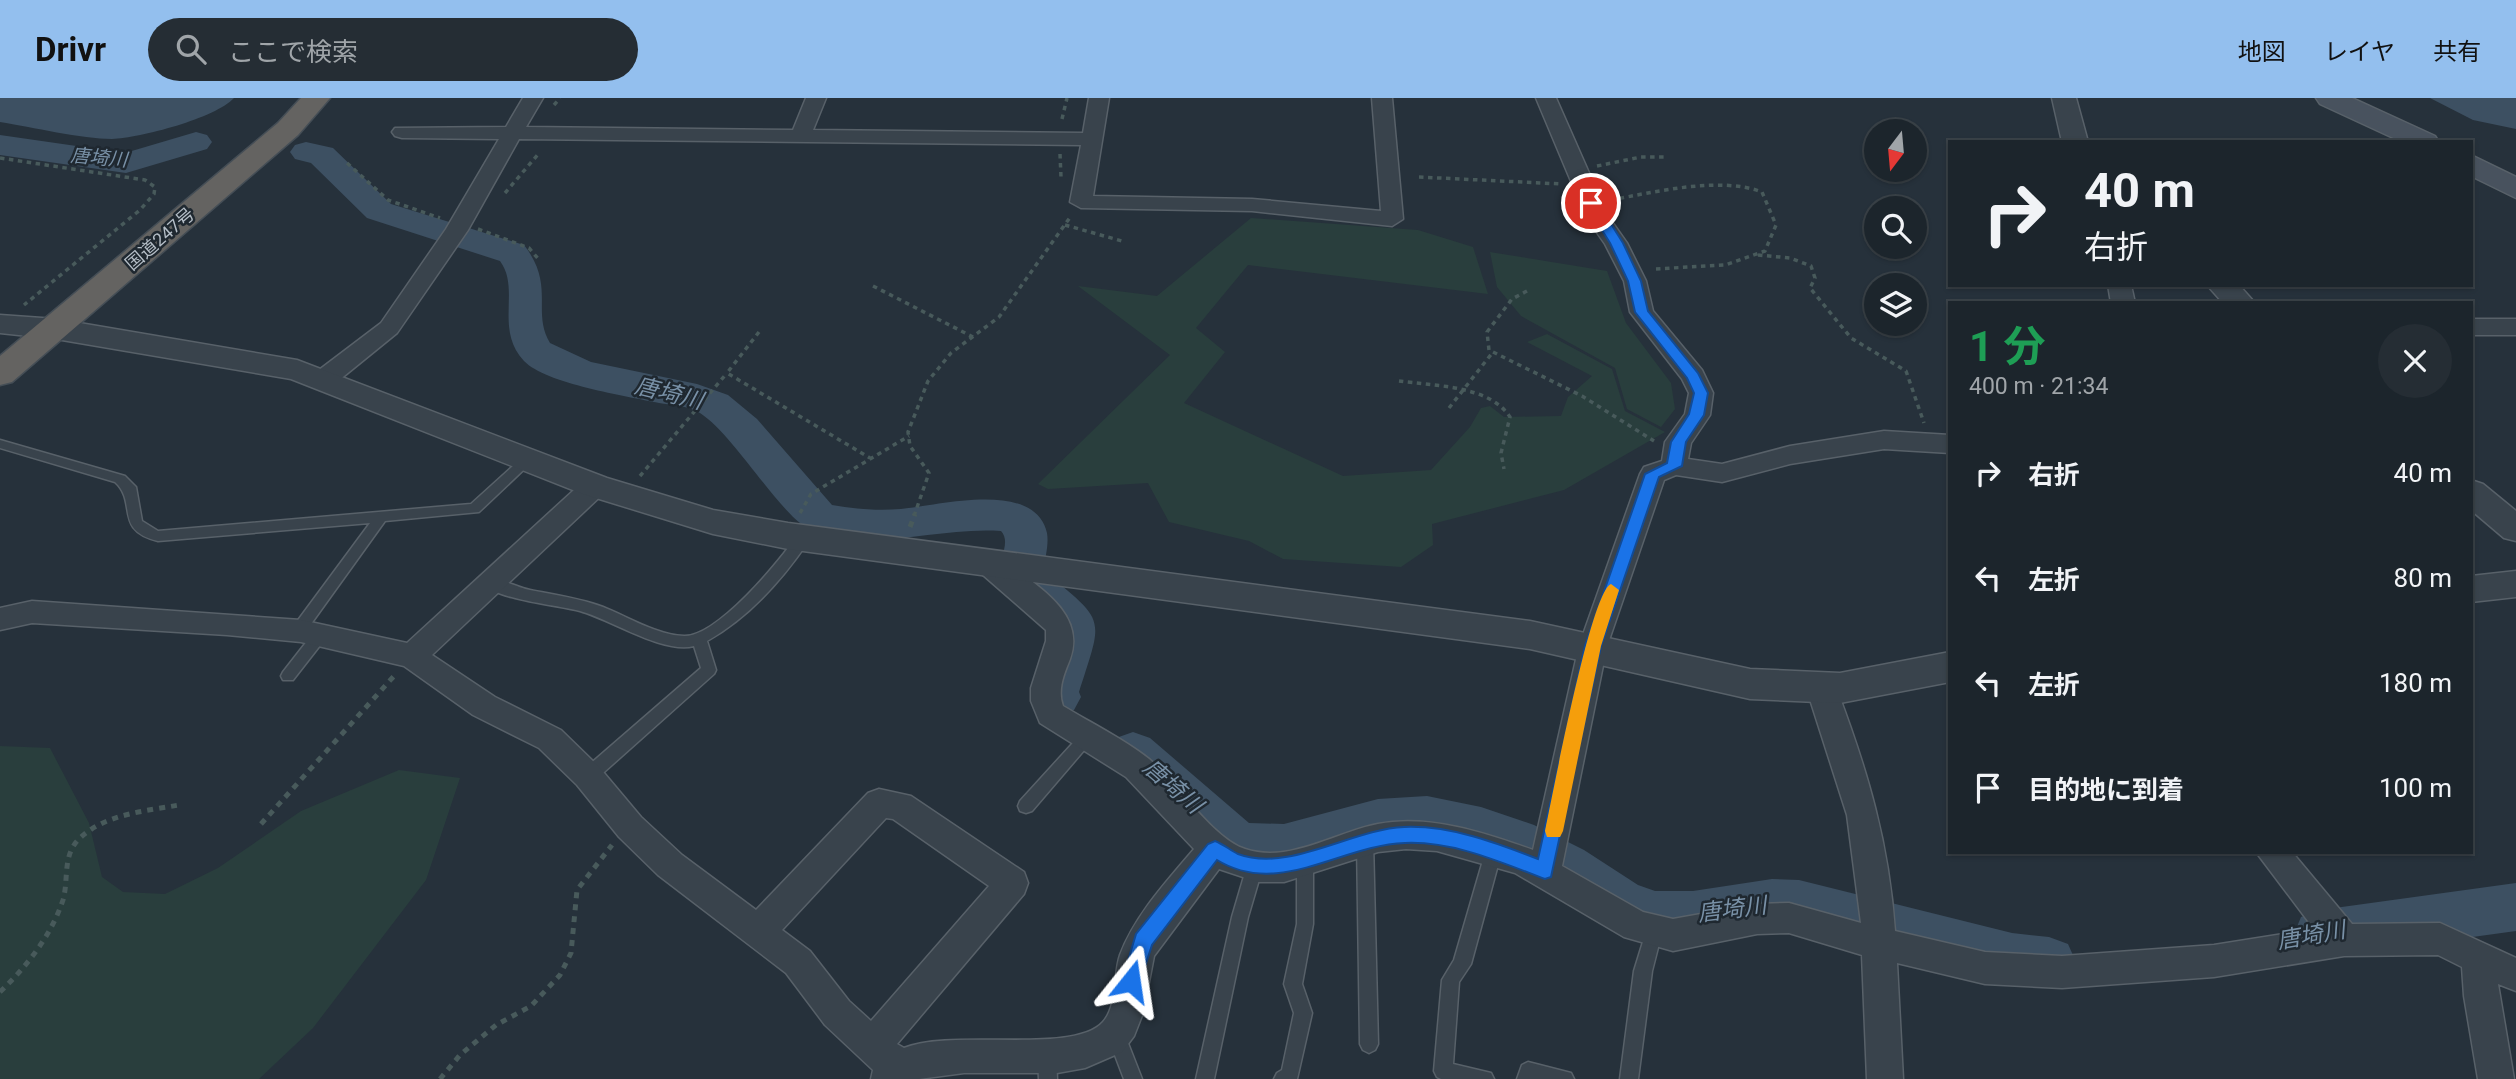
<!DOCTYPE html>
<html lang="ja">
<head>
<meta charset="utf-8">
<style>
	body { margin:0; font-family:Roboto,"Noto Sans JP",sans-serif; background:#252d34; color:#f1f3f6; height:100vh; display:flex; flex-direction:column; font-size:26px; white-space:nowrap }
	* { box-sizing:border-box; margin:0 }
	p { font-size:23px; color:#a0a5a9 }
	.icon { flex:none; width:38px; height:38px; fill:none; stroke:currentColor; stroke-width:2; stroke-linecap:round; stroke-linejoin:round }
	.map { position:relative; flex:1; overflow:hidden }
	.side { position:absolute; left:1948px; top:203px; width:525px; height:553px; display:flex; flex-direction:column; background:#1c252c; border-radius:0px; box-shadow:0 2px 5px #0004,0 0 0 2px #3a4248 }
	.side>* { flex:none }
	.top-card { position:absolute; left:1948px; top:42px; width:525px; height:147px; border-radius:0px; box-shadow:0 2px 5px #0004,0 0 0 2px #3a4248; background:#1c252c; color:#f1f3f6; overflow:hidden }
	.needle { width:46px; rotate:196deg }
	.buttons { position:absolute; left:1864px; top:21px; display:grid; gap:14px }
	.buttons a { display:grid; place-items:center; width:63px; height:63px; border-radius:50%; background:#1c252c; box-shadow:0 2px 5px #0004,0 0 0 2px #3a4248; font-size:35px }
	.pin { position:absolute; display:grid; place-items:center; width:60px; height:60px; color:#fff; margin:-30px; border:4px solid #fff; border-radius:50%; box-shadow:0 2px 7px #0007 }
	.me { position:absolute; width:77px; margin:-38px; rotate:15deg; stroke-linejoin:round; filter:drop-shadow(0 0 5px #0008) }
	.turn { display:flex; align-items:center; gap:24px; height:147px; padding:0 21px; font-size:32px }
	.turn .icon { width:91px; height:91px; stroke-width:2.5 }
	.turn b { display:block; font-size:49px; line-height:60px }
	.round { display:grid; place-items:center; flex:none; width:74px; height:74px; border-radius:37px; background:#252d34 }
	.overview { display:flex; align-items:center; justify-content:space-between; height:119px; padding:0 21px }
	h1 { font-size:42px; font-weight:700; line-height:52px; color:#1e9e55 }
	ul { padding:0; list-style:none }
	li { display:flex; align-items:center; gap:21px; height:105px; padding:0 21px }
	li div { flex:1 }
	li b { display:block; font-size:26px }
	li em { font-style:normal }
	header { display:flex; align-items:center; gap:42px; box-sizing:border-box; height:98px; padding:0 35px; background:#93bfee; color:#111 }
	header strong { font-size:33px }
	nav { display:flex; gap:38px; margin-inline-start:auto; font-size:24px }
	.search { width:490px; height:63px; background:#252d34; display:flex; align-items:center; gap:18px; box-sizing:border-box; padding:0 24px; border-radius:38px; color:#a0a5a9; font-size:26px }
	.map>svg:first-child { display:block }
	.green { fill:#293e3d }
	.water { fill:#3d5062 }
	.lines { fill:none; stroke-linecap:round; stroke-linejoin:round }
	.river { fill:#3d5062; fill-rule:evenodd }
	.service-casing { stroke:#586169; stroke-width:3 }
	.minor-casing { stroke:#586169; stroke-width:3 }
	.tertiary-casing { stroke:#586169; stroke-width:3 }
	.secondary-casing { stroke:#586169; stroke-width:3 }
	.trunk-casing { stroke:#454e56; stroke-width:3 }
	.path-far1 { stroke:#485a5b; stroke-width:3.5; stroke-dasharray:4.5 4.5; stroke-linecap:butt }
	.path { stroke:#485a5b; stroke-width:5; stroke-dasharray:6 6; stroke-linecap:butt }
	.service { fill:#39434c; fill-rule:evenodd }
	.minor { fill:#39434c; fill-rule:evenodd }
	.tertiary { fill:#39434c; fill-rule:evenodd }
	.secondary { fill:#48525e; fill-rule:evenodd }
	.trunk { fill:#646361; fill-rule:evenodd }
	.route { fill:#1a73e8; stroke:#114b97; stroke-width:2 }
	.slow { fill:#f59e0b }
	.labels { text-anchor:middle; stroke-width:5; stroke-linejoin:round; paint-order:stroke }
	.far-street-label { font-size:18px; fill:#b5bec7; stroke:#1f2830 }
	.far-water-label { font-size:19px; font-style:italic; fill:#7991a7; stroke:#1f2830 }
	.water-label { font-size:23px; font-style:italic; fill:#7991a7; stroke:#1f2830 }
</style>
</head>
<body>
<header>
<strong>Drivr</strong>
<div class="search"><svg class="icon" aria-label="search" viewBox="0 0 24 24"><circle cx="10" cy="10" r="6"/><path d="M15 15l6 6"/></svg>ここで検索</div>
<nav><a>地図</a><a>レイヤ</a><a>共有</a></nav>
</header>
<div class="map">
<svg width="2516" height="981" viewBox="0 0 2516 981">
	<rect width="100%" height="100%" fill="#26313b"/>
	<!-- green -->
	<path class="green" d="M1251,120L1418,132L1473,149L1488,196L1248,167L1196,230L1225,254L1184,305L1343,378L1431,372L1470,329L1481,310L1490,308L1504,319L1561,318L1568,299L1592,278L1527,244L1547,236L1612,271L1625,313L1665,334L1564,392L1432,426L1433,447L1401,469L1283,461L1249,443L1169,424L1148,385L1048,391L1038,386L1170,257L1078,188L1157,198Z
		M1490,154L1607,173L1626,225L1671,285L1675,311L1661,329L1627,311L1615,270L1521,218L1497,189Z
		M0,648L50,650L89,725L102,779L123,794L165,796L218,770L301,713L399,672L460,680L426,782L313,930L259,981H0Z"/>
	<!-- water -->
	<path class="water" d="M0,0H234C216,20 140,40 112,41C82,41 32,29 0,24Z
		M2430,0H2516V31L2473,22Z"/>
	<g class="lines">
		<!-- river -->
		<path class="river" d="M196,34L207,37L212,44L207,51L126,75L0,57V37L125,55Z
			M306,44L333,50L391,106L524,147C556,188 531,213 550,245L591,264L697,286L728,297L757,321L832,407C855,411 878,413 901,411C938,408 1035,381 1047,435C1049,447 1045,461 1043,472C1106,525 1104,516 1079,594L1081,599L1074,612L1058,618L1042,612L1033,594L1052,531C1037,517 1007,500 1000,481C994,466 1013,446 1001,433C937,429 883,453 817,435C784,426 738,340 700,315C689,308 672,307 659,305C627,298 546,286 524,263C494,231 521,191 500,163L367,120L311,65L295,61L290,54L295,47Z
			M1133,634L1150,640L1249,725L1284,726L1378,701L1427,698L1481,709L1534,727L1584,752L1638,787L1655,793H1693L1772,781L1799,782L2012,835L2049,839L2068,846L2076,864L2068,882L2049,889L2012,885C1962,873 1913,860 1863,847C1840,841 1816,831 1791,829C1744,825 1696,852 1650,840C1610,830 1582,805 1548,784C1512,762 1472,747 1430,742C1349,732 1307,792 1218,760L1116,668L1109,654L1116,640Z
			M2516,785V833L2320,860L2301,853L2294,836L2301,819L2320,812Z"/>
		<defs>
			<path id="service" d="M0,342L125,378L136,389L142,423L158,433L471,406L523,359L528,357L534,362L479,414L385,423L303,537H293L291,533L293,529L370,425L158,443C113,432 138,405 115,384L0,350Z
				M803,435L810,440L808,444C782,482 748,520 707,543L716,572L714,576L594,683L588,685L582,683L580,678L582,673L701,570L694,548C663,556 612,522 580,513C558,507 495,502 482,484L484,480C494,477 518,490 530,492C555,497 579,500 603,509C628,519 657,537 684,538C717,539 780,463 798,436Z
				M320,531L325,533L327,537L325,541L293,582H283L281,578L283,574L315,533Z
				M1087,633L1092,635L1095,639L1092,643L1032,713L1026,715L1020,713L1018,708L1020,703L1082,635Z
				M1365,736L1371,738L1373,743L1378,946L1375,952L1369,955L1363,952L1360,946L1357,743L1359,738Z
				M1494,745L1500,747L1502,752L1471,866L1459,884L1453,966L1491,975L1494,981H1441L1437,979L1434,973L1442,882L1454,862L1486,752L1488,747Z
				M1305,755L1311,757L1313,762V826L1302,886L1312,915L1297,981H1274L1277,975L1282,972L1294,915L1284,886L1297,826V762L1299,757Z
				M1255,761L1261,763L1263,768L1248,819L1214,981H1196L1232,819L1247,768L1249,763Z
				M1654,826L1660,828L1662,834L1652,873L1638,981H1620L1634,873L1646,834L1648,828Z
				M1112,932L1126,940L1142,981H1124L1113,952L1106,947L1103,941L1106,935Z
				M1047,950L1053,953L1056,959L1057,981H1039L1038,959L1041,953Z
				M1528,964L1571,975L1574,981H1517L1522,967Z"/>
			<path id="minor" d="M523,0H543L526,29L793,32L806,0H826L813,32L1083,35L1089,0H1109L1093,98L1252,101L1381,113L1372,0H1392L1403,121L1392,128L1252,113L1081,110L1070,104L1081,47L519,41L468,132L397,235L333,287H315L312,281L315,275L381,225L446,131L499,41L402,40L395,38L392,34L395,30L506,29Z
				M1536,0H1556L1608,118L1627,145L1646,183L1653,213L1702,272L1713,295L1710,317L1691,345L1688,361L1722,366L1790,348L1884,333L1950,337V355L1884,351L1790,366L1722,384L1676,377L1664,382L1607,548L1562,768L1643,814L1673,821L1757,806L1789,805L1861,825L1847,717L1807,592L1811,583L1822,580L1833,583L1837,592C1868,674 1889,746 1895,833L1985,854L2062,858L2214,847L2314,831L2256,754H2292L2352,826L2440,825L2516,860V893L2498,886L2514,981H2478L2464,898L2462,869L2438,857L2344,858L2214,879L2062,890L1985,886L1897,865L1903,981H1867L1862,857L1789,835L1757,836L1673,853L1624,839L1515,775L1437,753L1406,751L1378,754L1284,784H1258L1219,771L1154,858L1143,915L1134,938L1122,954L1085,970L1057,975H964L919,981H871L873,972L825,927L786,875L658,777L619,739L577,687L539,650L473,617L404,568L301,544L227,537L32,525L0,532V510L32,503L301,522L407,545L586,381L595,379L604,381L608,388L604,395L432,557L495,599L561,632L599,669L641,719L682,757L756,812L868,695L879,691L911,698L1024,774L1028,785L1024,796L897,946L904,950C952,930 1074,957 1103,924C1118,907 1113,877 1120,857C1135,817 1167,783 1194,751L1126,679L1040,625L1031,603V590L1046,543V532L975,470L971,463L975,456L985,453L995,456C1028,483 1088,511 1070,561C1064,576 1057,592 1063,608C1091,625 1124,641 1149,661C1176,684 1213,741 1245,751C1289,766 1336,734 1378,726C1429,716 1486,735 1533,752L1579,548L1640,376L1644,369L1662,363L1665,344L1685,316L1689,295L1682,281L1630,214L1624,183L1605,146L1586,119ZM886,720L893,721L989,788L871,923L849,903L810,853L782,832Z
				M2108,187H2131L2135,205H2111Z
				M2471,221H2516V237H2471Z"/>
			<path id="tertiary" d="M2052,0H2076L2088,44H2062Z
				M2207,187H2239L2255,205H2223Z
				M0,217L56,221L297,262L607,380L713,412L788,425L1530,523L1750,571L1840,575L1950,554V584L1840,605L1750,601L1530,551L788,451L713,436L583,396L291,281L56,241L0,235Z
				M2471,382L2483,386L2516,413V443L2504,440L2471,412Z
				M2516,473V499L2471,504V478Z"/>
			<path id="secondary" d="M2316,0H2352L2435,38L2439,44H2402L2320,6Z
				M2471,57L2516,79V100L2471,78Z"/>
			<path id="trunk" d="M301,0H330L298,37L12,284L0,287V258L278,25Z"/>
		</defs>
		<!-- service casing -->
		<use href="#service" class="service-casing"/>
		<!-- minor casing -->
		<use href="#minor" class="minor-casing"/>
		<!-- tertiary casing -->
		<use href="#tertiary" class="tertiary-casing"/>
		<!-- secondary casing -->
		<use href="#secondary" class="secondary-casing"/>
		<!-- trunk casing -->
		<use href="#trunk" class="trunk-casing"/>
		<!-- path-far1 -->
		<path class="path-far1" d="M554,7L560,0
			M1062,21L1067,0
			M1060,56L1061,79
			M0,60L145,82L155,89L154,96L140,112L24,207
			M347,65L388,102L440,120
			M1597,68L1641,59H1665
			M1419,79L1562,86
			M505,95L540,54
			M1611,102C1654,94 1721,78 1762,94L1776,127L1765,153L1725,167L1654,171
			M1065,127L1122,143
			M478,131L529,150L540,163
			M1758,157L1790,160L1811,168L1815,180L1810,190L1851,240L1906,273L1924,325
			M873,188L973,239
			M1527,193L1512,201L1487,234L1489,252L1582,298L1654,343
			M759,234L727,275L870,360
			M1399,283C1434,288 1489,287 1510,319L1501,355L1504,371
			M1449,310L1493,254
			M640,378L727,275
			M800,415L811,396L909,338
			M914,418L929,375L910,348L908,334L928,283L951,255L999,219L1071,118"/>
		<!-- path -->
		<path class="path" d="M910,429L915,416
			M261,726L394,578
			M0,894C27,868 51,838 63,802C69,781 62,758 79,741C104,716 146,713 179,707
			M440,981L460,957L496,927L531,908L560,877L571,855L577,792L612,747"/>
		<!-- service -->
		<use href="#service" class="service"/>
		<!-- minor -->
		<use href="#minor" class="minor"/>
		<!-- tertiary -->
		<use href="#tertiary" class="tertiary"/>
		<!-- secondary -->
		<use href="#secondary" class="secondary"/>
		<!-- trunk -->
		<use href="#trunk" class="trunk"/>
	</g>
	<!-- route -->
	<path class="route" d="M1591,101L1596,102L1623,145L1641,183L1648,213L1698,275L1708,295L1704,317L1686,344L1682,368L1659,379L1601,548L1551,779L1545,781C1500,764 1453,743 1405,745C1341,747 1279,800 1217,762L1152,847L1138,890L1131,892L1124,890L1122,883L1136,836L1208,746L1215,743C1223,746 1230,752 1238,756C1289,775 1352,731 1404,729C1450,727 1497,745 1538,761L1585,548L1645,376L1667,365L1671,344L1689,316L1694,295L1687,280L1635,214L1628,183L1610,145L1585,105Z"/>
	<!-- slow -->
	<path class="slow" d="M1611,486L1619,492L1601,548L1563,733L1560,739H1547L1545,733C1552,700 1591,493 1611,486Z"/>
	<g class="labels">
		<!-- far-street labels -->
		<g class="far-street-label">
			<text transform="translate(160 141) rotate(-41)" y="6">国道247号</text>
		</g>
		<!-- far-water labels -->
		<g class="far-water-label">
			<text transform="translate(99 59) rotate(5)" y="7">唐埼川</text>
		</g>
		<!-- water labels -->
		<g class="water-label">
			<text transform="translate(669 295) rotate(14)" y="8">唐埼川</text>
			<text transform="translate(1173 688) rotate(41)" y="8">唐埼川</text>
			<text transform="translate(1732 811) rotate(-7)" y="8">唐埼川</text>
			<text transform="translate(2311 837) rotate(-10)" y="8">唐埼川</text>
		</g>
	</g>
</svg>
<div class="buttons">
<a><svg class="needle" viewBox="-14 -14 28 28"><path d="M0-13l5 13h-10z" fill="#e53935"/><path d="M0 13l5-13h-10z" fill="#a0a5a9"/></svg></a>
<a><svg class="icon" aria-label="search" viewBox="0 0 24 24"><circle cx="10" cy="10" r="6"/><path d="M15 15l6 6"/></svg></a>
<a><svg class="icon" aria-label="layers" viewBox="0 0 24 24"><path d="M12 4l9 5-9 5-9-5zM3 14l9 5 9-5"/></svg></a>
</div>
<div class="pin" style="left:1591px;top:105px;background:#d93025"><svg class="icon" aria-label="arrive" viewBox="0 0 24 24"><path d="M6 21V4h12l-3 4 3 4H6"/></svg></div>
<svg class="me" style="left:1131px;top:883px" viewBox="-20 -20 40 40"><path d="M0-17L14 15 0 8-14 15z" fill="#1a73e8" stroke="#fff" stroke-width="4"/></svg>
<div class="top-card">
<div class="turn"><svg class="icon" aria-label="right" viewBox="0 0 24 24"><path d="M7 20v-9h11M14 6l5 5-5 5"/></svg><div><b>40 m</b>右折</div></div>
</div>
<section class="side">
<div class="overview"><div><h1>1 分</h1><p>400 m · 21:34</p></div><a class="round"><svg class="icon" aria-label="close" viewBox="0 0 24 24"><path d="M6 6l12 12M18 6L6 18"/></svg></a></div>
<ul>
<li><svg class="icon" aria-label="right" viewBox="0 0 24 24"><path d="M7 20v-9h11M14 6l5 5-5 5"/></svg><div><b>右折</b></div><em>40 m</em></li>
<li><svg class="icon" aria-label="left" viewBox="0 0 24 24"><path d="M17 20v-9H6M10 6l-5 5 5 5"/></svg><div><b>左折</b></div><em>80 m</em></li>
<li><svg class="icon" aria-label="left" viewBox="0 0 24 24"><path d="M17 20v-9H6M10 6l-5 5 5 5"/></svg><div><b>左折</b></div><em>180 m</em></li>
<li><svg class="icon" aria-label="arrive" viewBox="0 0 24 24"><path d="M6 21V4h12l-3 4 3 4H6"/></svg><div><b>目的地に到着</b></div><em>100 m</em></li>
</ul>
</section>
</div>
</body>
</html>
